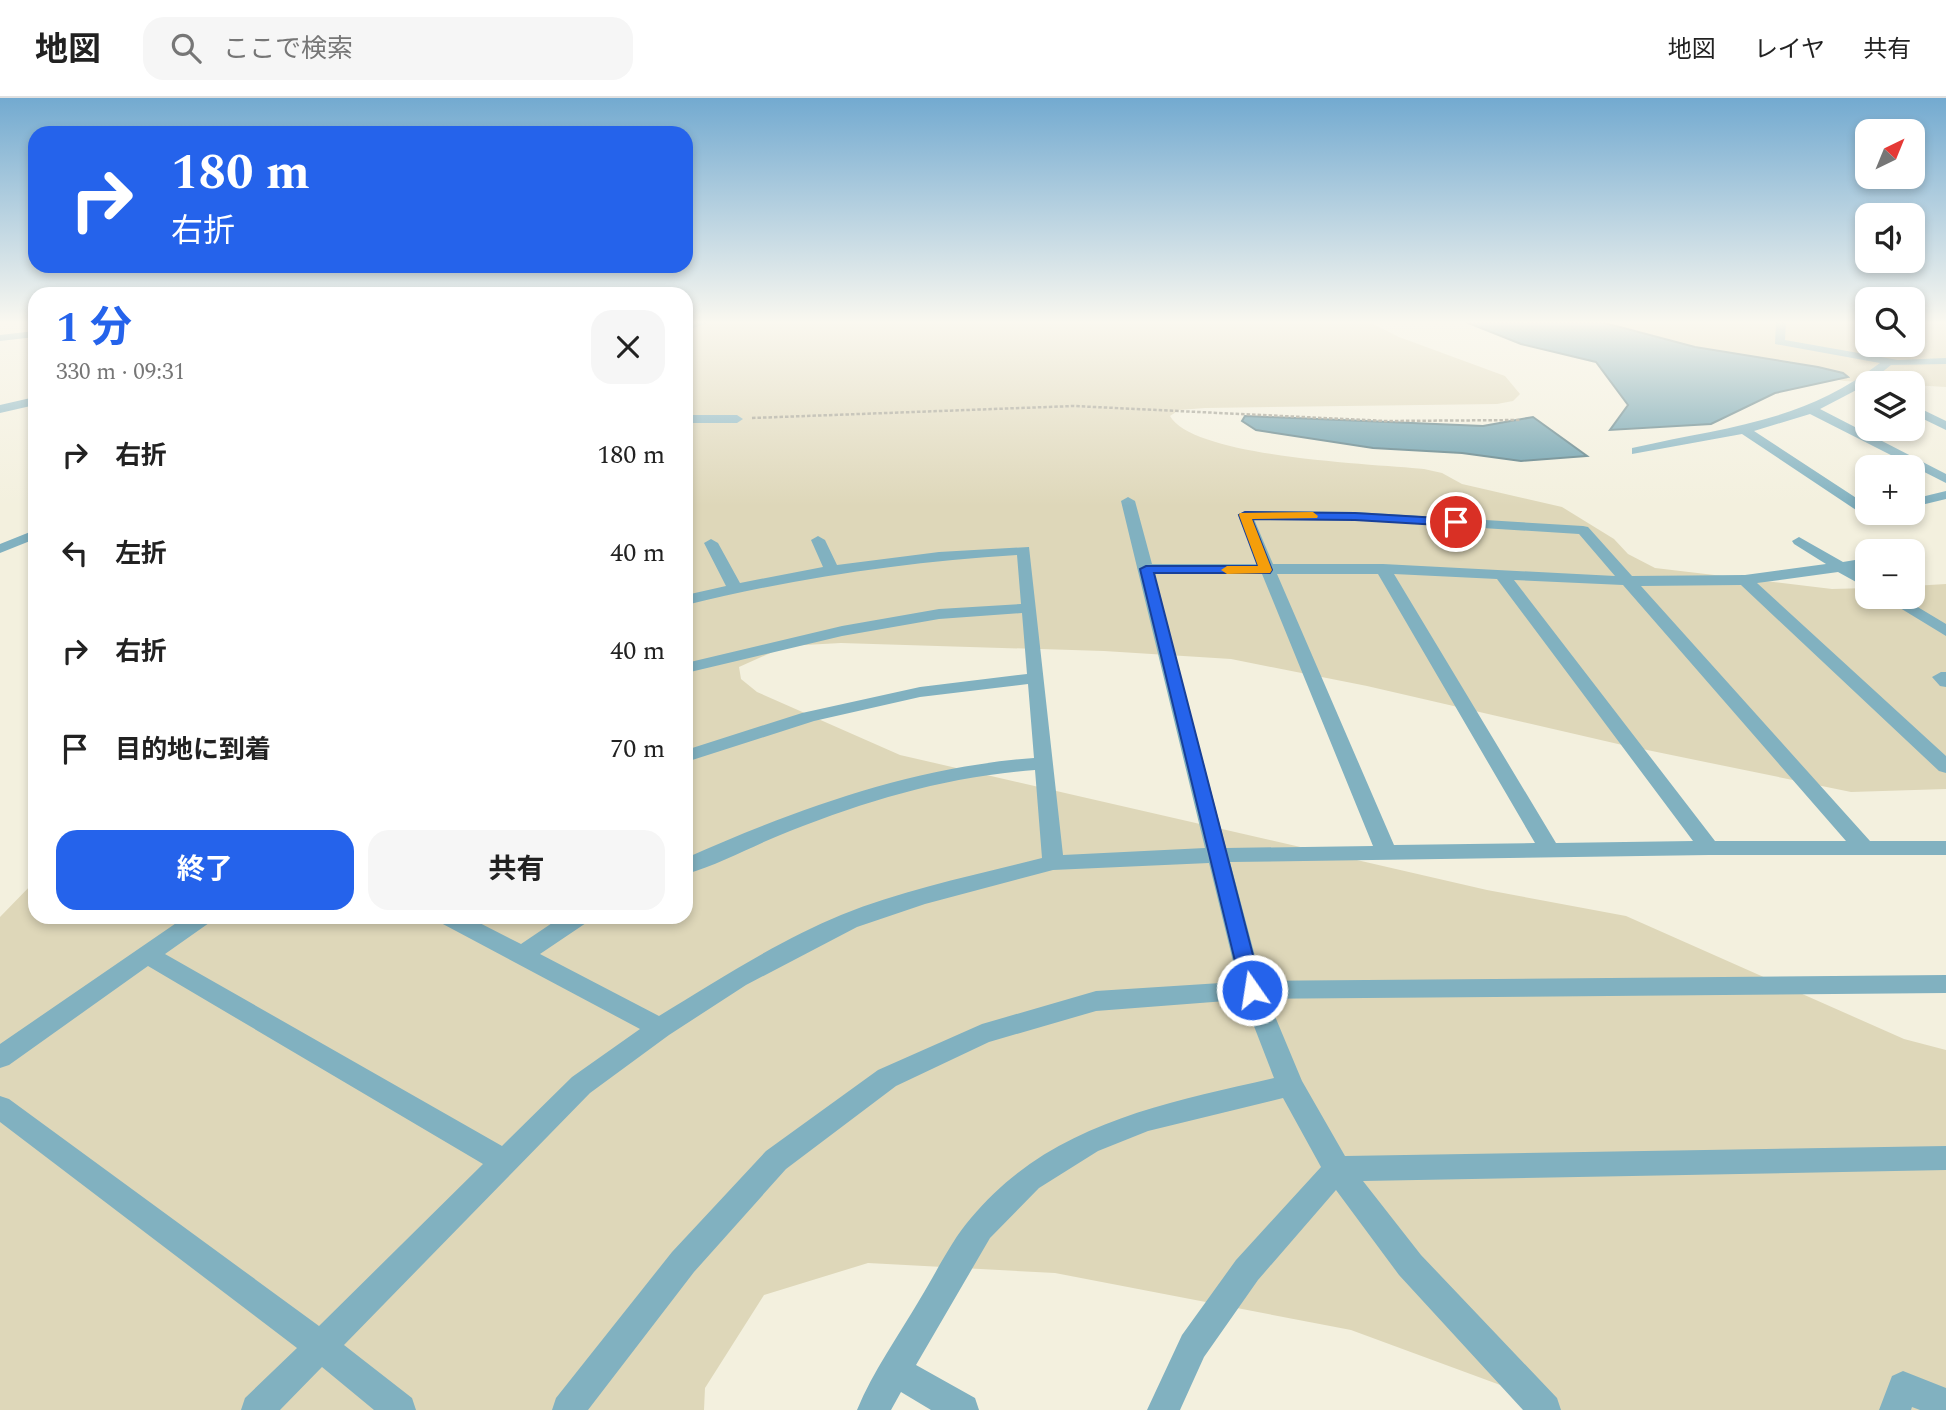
<!DOCTYPE html>
<html lang="ja">
<head>
<meta charset="utf-8">
<style>
	body { margin:0; font-family:Spectral,"Noto Sans JP",serif; background:#f6f6f6; color:#222; height:100vh; display:flex; flex-direction:column; font-size:26px; white-space:nowrap }
	* { box-sizing:border-box; margin:0 }
	p { font-size:23px; color:#767676 }
	.icon { flex:none; width:38px; height:38px; fill:none; stroke:currentColor; stroke-width:2; stroke-linecap:round; stroke-linejoin:round }
	.map { position:relative; flex:1; overflow:hidden }
	.details { position:absolute; left:28px; top:189px; width:665px; height:637px; display:flex; flex-direction:column; background:#fff; border-radius:21px; box-shadow:0 4px 10px #0003 }
	.details>* { flex:none }
	.top-card { position:absolute; left:28px; top:28px; width:665px; height:147px; border-radius:21px; box-shadow:0 4px 10px #0003; background:#2563eb; color:#fff; overflow:hidden }
	.needle { width:46px; rotate:43deg }
	.tools { position:absolute; left:1855px; top:21px; display:grid; gap:14px }
	.tools a { display:grid; place-items:center; width:70px; height:70px; border-radius:14px; background:#fff; box-shadow:0 4px 10px #0003; font-size:35px }
	.pin { position:absolute; display:grid; place-items:center; width:60px; height:60px; color:#fff; margin:-30px; border:4px solid #fff; border-radius:50%; box-shadow:0 2px 7px #0007 }
	.me { position:absolute; width:77px; margin:-38px; rotate:347deg; stroke-linejoin:round; filter:drop-shadow(0 0 5px #0008) }
	.turn { display:flex; align-items:center; gap:24px; height:147px; padding:0 28px; font-size:32px }
	.turn .icon { width:91px; height:91px; stroke-width:2.5 }
	.turn b { display:block; font-size:49px; line-height:60px }
	.round { display:grid; place-items:center; flex:none; width:74px; height:74px; border-radius:21px; background:#f6f6f6 }
	.overview { display:flex; align-items:center; justify-content:space-between; height:119px; padding:0 28px }
	h1 { font-size:42px; font-weight:700; line-height:52px; color:#2563eb }
	.button { display:flex; gap:14px; margin-top:auto; padding:14px 28px }
	.button a { flex:1; height:80px; border-radius:21px; background:#2563eb; color:#fff; font-size:28px; font-weight:700; line-height:80px; text-align:center }
	.button a+a { background:#f6f6f6; color:#222 }
	ul { padding:0; list-style:none }
	li { display:flex; align-items:center; gap:21px; height:98px; padding:0 28px }
	li div { flex:1 }
	li b { display:block; font-size:26px }
	li em { font-style:normal }
	header { display:flex; align-items:center; gap:42px; box-sizing:border-box; height:98px; padding:0 35px; background:#fff; border-bottom:2px solid #e0e0e0 }
	header strong { font-size:33px }
	nav { display:flex; gap:38px; margin-inline-start:auto; font-size:24px }
	.search { width:490px; height:63px; background:#f6f6f6; display:flex; align-items:center; gap:18px; box-sizing:border-box; padding:0 24px; border-radius:21px; color:#767676; font-size:26px }
	.map>svg:first-child { display:block }
	.green { fill:#ded7b9 }
	.water { fill:#659bab; stroke:#537982; stroke-width:2 }
	.lines { fill:none; stroke-linecap:round; stroke-linejoin:round }
	.path { stroke:#979588; stroke-width:2.5; stroke-dasharray:3.5 2; stroke-linecap:butt }
	.minor { fill:#81b1c0; fill-rule:evenodd }
	.tertiary { fill:#81b1c0; fill-rule:evenodd }
	.route { fill:#2563eb; stroke:#184099; stroke-width:2 }
	.slow { fill:#f59e0b }
</style>
</head>
<body>
<header>
<strong>地図</strong>
<div class="search"><svg class="icon" aria-label="search" viewBox="0 0 24 24"><circle cx="10" cy="10" r="6"/><path d="M15 15l6 6"/></svg>ここで検索</div>
<nav><a>地図</a><a>レイヤ</a><a>共有</a></nav>
</header>
<div class="map">
<svg width="1946" height="1312" viewBox="0 0 1946 1312">
	<rect width="100%" height="100%" fill="#f3f0de"/>
	<!-- green -->
	<path class="green" d="M686,224H1369L1399,239L1505,278L1520,296L1513,303L1497,306L1205,310L1179,312L1170,318C1194,360 1375,366 1424,371L1442,375L1462,386L1562,409L1614,441L1628,456L1655,470L1832,491L1867,490V499H1913V488L1946,486V691L1851,694L1618,646L1367,588L1231,561L1104,553L841,545L786,548L739,569L741,581L757,594L900,657L1487,792L1626,818L1904,941L1946,952V1312H1560L1552,1306L1351,1232L1055,1175L868,1165L764,1197L705,1290L704,1312H0V819L35,783V819H686Z
		M1550,224H1867V247H1913V224H1946V289L1844,283Z"/>
	<!-- water -->
	<path class="water" d="M1466,224H1601L1695,249L1818,269L1843,275L1848,279L1775,295L1711,326L1610,332L1628,307L1596,264L1521,246Z
		M1245,318L1483,328L1533,319L1587,358L1521,363L1462,355L1373,350L1256,332L1242,323Z"/>
	<g class="lines">
		<!-- path -->
		<path class="path" d="M752,320L1074,308L1386,323L1521,322"/>
		<!-- minor -->
		<path class="minor" d="M693,224H712L686,232V226Z
			M1776,224H1786L1785,242L1898,262L1946,260V266L1891,267L1866,287L1820,311L1946,376V385L1810,316L1754,333L1867,407V415L1872,416H1862L1742,336L1632,356V350C1726,328 1800,326 1880,265L1775,246Z
			M35,233V239L0,243V237Z
			M35,299V307L0,315V307Z
			M1913,307L1946,323V332L1913,316Z
			M686,317H737L743,321L737,325H686Z
			M1946,393V401L1913,409V401Z
			M1128,399L1135,403L1152,466H1258L1238,417L1245,413L1355,414L1583,428L1588,429L1632,478L1745,477L1826,466L1794,446L1792,443L1799,439L1843,464L1867,460V470L1855,471L1867,478V490L1838,474L1757,485L1946,658V675L1939,673L1741,487L1641,488L1870,743H1946V757H1709L1230,764L1264,892L1302,983L1345,1058L1946,1048V1072L1363,1083L1421,1157L1557,1300L1561,1312H1523L1399,1177L1336,1092L1258,1182L1204,1259L1180,1312H1147L1182,1237L1236,1162L1321,1069L1283,1000L1148,1033L1098,1053L1039,1090L990,1140L916,1267L975,1300L979,1312H931L901,1294L891,1312H857C873,1273 899,1237 920,1201C936,1175 951,1143 971,1120C1049,1026 1162,1006 1274,980L1240,892L1209,765L1053,772L925,806L857,829L746,887L669,937L590,995L344,1247L412,1300L416,1312H374L322,1269L280,1312H241L245,1300L297,1250L0,1024V998L9,1001L319,1228L483,1066L148,868L9,967L0,970V946L185,819H212L209,825L165,856L502,1048L572,979L640,931L441,825L438,819H468L521,846L561,819H589L586,825L540,856L659,918C716,883 780,842 841,817C905,791 975,777 1042,760L1035,672C946,679 872,701 790,733C756,746 721,766 686,776V760C797,711 912,669 1034,660L1028,586L920,599L814,623L686,664V652L802,615L920,589L1027,576L1022,515L939,521L842,538L686,575V565L842,528L939,511L1021,506L1017,457C905,464 795,480 686,507V497L726,488L704,445L711,441L718,445L740,485L823,469L811,442L818,438L825,442L837,467L939,454L1029,449L1063,757L1205,750L1121,403ZM1254,421L1355,422L1579,436L1615,478L1383,466H1273ZM1154,476H1262L1373,748L1226,750ZM1277,476H1378L1535,745L1394,747ZM1394,476L1497,481L1693,743L1556,745ZM1514,482L1623,487L1846,743H1715Z
			M35,432V441L0,455V446Z
			M1882,499H1901L1946,526V538Z
			M1941,574H1946V589L1940,588L1932,579Z
			M1903,1273L1946,1290V1312H1920L1912,1309L1911,1312H1879L1892,1278Z"/>
		<!-- tertiary -->
		<path class="tertiary" d="M1946,877V895L1252,901L1096,913L989,944L896,988L786,1071L694,1174L588,1312H552L556,1300L672,1154L766,1053L878,972L982,926L1096,893L1252,883Z"/>
	</g>
	<!-- sky -->
	<linearGradient id="sky" x2="0" y2="1"><stop stop-color="#73aad0"/><stop offset="0.55" stop-color="#faf8f0"/><stop offset="1" stop-color="#faf8f0" stop-opacity="0"/></linearGradient>
	<rect width="1946" height="408" fill="url(#sky)"/>
	<!-- route -->
	<path class="route" d="M1245,414L1355,415L1456,421L1462,424L1456,428L1355,422L1252,421L1272,472L1270,475H1154L1262,892L1259,898L1252,900L1245,898L1242,892L1140,471L1146,468H1258L1239,417Z"/>
	<!-- slow -->
	<path class="slow" d="M1313,414L1318,418L1317,420L1252,421L1272,472L1270,475L1227,476L1221,472L1227,468H1258L1239,417L1240,415Z"/>
</svg>
<div class="tools">
<a><svg class="needle" viewBox="-14 -14 28 28"><path d="M0-13l5 13h-10z" fill="#e53935"/><path d="M0 13l5-13h-10z" fill="#767676"/></svg></a>
<a><svg class="icon" aria-label="sound" viewBox="0 0 24 24"><path d="M4 9h4l5-4v14l-5-4H4zM17 9q2 3 0 6"/></svg></a>
<a><svg class="icon" aria-label="search" viewBox="0 0 24 24"><circle cx="10" cy="10" r="6"/><path d="M15 15l6 6"/></svg></a>
<a><svg class="icon" aria-label="layers" viewBox="0 0 24 24"><path d="M12 4l9 5-9 5-9-5zM3 14l9 5 9-5"/></svg></a>
<a>+</a>
<a>−</a>
</div>
<div class="pin" style="left:1456px;top:424px;background:#d93025"><svg class="icon" aria-label="arrive" viewBox="0 0 24 24"><path d="M6 21V4h12l-3 4 3 4H6"/></svg></div>
<svg class="me" style="left:1252px;top:892px" viewBox="-20 -20 40 40"><circle r="17" fill="#2563eb" stroke="#fff" stroke-width="3"/><path d="M0-11L8 9 0 5-8 9z" fill="#fff"/></svg>
<div class="top-card">
<div class="turn"><svg class="icon" aria-label="right" viewBox="0 0 24 24"><path d="M7 20v-9h11M14 6l5 5-5 5"/></svg><div><b>180 m</b>右折</div></div>
</div>
<section class="details">
<div class="overview"><div><h1>1 分</h1><p>330 m · 09:31</p></div><a class="round"><svg class="icon" aria-label="close" viewBox="0 0 24 24"><path d="M6 6l12 12M18 6L6 18"/></svg></a></div>
<ul>
<li><svg class="icon" aria-label="right" viewBox="0 0 24 24"><path d="M7 20v-9h11M14 6l5 5-5 5"/></svg><div><b>右折</b></div><em>180 m</em></li>
<li><svg class="icon" aria-label="left" viewBox="0 0 24 24"><path d="M17 20v-9H6M10 6l-5 5 5 5"/></svg><div><b>左折</b></div><em>40 m</em></li>
<li><svg class="icon" aria-label="right" viewBox="0 0 24 24"><path d="M7 20v-9h11M14 6l5 5-5 5"/></svg><div><b>右折</b></div><em>40 m</em></li>
<li><svg class="icon" aria-label="arrive" viewBox="0 0 24 24"><path d="M6 21V4h12l-3 4 3 4H6"/></svg><div><b>目的地に到着</b></div><em>70 m</em></li>
</ul>
<div class="button"><a>終了</a><a>共有</a></div>
</section>
</div>
</body>
</html>
